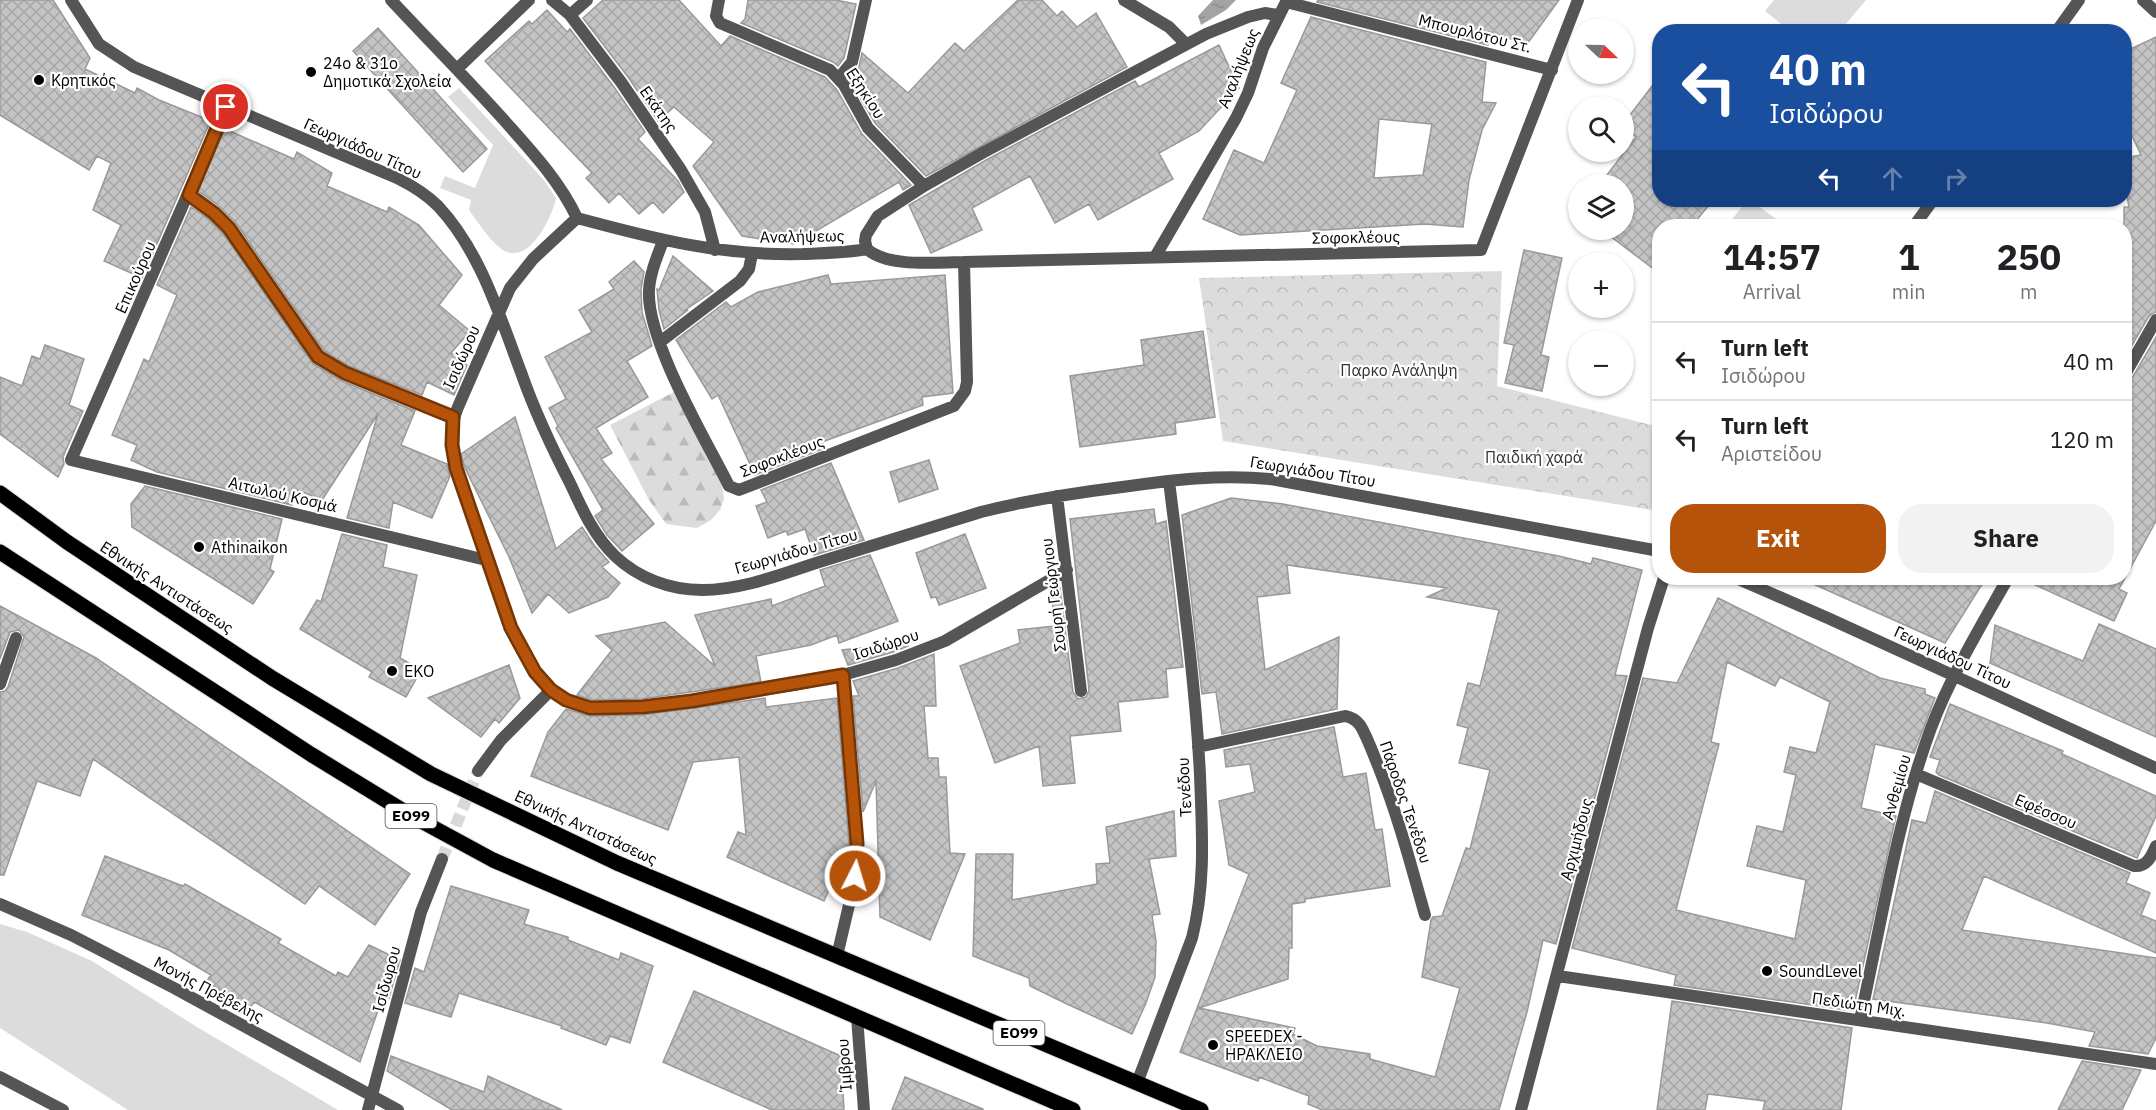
<!DOCTYPE html>
<html lang="en">
<head>
<meta charset="utf-8">
<style>
	body { margin:0; font-family:"IBM Plex Sans",sans-serif; background:#f2f2f2; color:#202124; height:100vh; display:flex; flex-direction:column; font-size:22px; white-space:nowrap }
	* { box-sizing:border-box; margin:0 }
	p { font-size:20px; color:#757577 }
	.icon { flex:none; width:33px; height:33px; fill:none; stroke:currentColor; stroke-width:2; stroke-linecap:round; stroke-linejoin:round }
	.map { position:relative; flex:1; overflow:hidden }
	.sheet { position:absolute; left:1652px; top:219px; width:480px; height:366px; display:flex; flex-direction:column; background:#fff; border-radius:24px; box-shadow:0 2px 4px #0004 }
	.sheet>* { flex:none }
	.guide { position:absolute; left:1652px; top:24px; width:480px; height:183px; border-radius:24px; box-shadow:0 2px 4px #0004; background:#1a4fa0; color:#fff; overflow:hidden }
	.needle { width:39px; rotate:112deg }
	.tools { position:absolute; left:1568px; top:18px; display:grid; gap:12px }
	.tools a { display:grid; place-items:center; width:66px; height:66px; border-radius:50%; background:#fff; box-shadow:0 2px 4px #0004; font-size:30px }
	.pin { position:absolute; display:grid; place-items:center; width:51px; height:51px; color:#fff; margin:-26px; border:3px solid #fff; border-radius:50%; box-shadow:0 2px 6px #0007 }
	.me { position:absolute; width:66px; margin:-33px; rotate:5deg; stroke-linejoin:round; filter:drop-shadow(0 0 4px #0008) }
	.turn { display:flex; align-items:center; gap:21px; height:126px; padding:0 18px; font-size:27px }
	.turn .icon { width:78px; height:78px; stroke-width:2.5 }
	.turn b { display:block; font-size:42px; line-height:51px }
	.lanes { display:flex; align-items:center; height:57px; padding:0 18px; background:#0003; justify-content:center; gap:30px; direction:ltr }
	.lanes .off { opacity:.35 }
	.eta { display:flex; justify-content:space-evenly; align-items:center; height:102px; text-align:center }
	.eta b { font-size:36px; font-weight:700; line-height:42px }
	.cta { display:flex; gap:12px; margin-top:auto; padding:12px 18px }
	.cta a { flex:1; height:69px; border-radius:24px; background:#b45309; color:#fff; font-size:24px; font-weight:700; line-height:69px; text-align:center }
	.cta a+a { background:#f2f2f2; color:#202124 }
	ul { padding:0; list-style:none }
	li { display:flex; align-items:center; gap:18px; height:78px; padding:0 18px; border-top:2px solid #e0e0e0 }
	li div { flex:1 }
	li b { display:block; font-size:22px }
	li em { font-style:normal }
	.map>svg:first-child { display:block }
	.grass { fill:#dcdcdc }
	.forest { fill:url(#forest-firs) }
	.park { fill:url(#park-crowns) }
	.water { fill:url(#water-ripples) }
	.building { fill:url(#building-cross-hatch); stroke:#999; stroke-width:1.5; fill-rule:evenodd }
	.lines { fill:none; stroke-linecap:round; stroke-linejoin:round }
	.street-tunnel { stroke:#d9d9d9; stroke-width:12; stroke-dasharray:12 6; stroke-linecap:butt }
	.primary-casing { stroke:#dbdbdb; stroke-width:17 }
	.street { stroke:#555; stroke-width:12 }
	.primary { stroke:#000; stroke-width:15 }
	.route-casing { stroke:#753606; stroke-width:15 }
	.route { stroke:#b45309; stroke-width:10 }
	.poi-dot { fill:#000; stroke:#fff; stroke-width:2 }
	.labels { text-anchor:middle; stroke-width:4.5; stroke-linejoin:round; paint-order:stroke }
	.shield { fill:#fff; stroke:#4c4c4c; stroke-width:1.5 }
	.shield-label { font-size:15px; font-weight:bold; fill:#000 }
	.street-label { font-size:16px; fill:#000; stroke:#fff }
	.poi-label { font-size:16px; fill:#000; stroke:#fff; text-anchor:start }
	.park-label { font-size:16px; fill:#333; stroke:#fff }
</style>
</head>
<body>
<div class="map">
<svg width="2156" height="1110" viewBox="0 0 2156 1110">
	<defs>
		<pattern id="forest-firs" width="22" height="20" patternUnits="userSpaceOnUse" patternTransform="scale(1.5)"><rect width="22" height="20" fill="#dcdcdc"/><path d="M5 1l3.5 6h-7zM16 11l3.5 6h-7z" fill="#bbb"/></pattern>
		<pattern id="park-crowns" width="20" height="18" patternUnits="userSpaceOnUse" patternTransform="scale(1.5)"><rect width="20" height="18" fill="#dcdcdc"/><path d="M2 6a3 3 0 1 1 6 0M12 15a3 3 0 1 1 6 0" fill="none" stroke="#bbb"/></pattern>
		<pattern id="water-ripples" width="26" height="14" patternUnits="userSpaceOnUse" patternTransform="scale(1.5)"><rect width="26" height="14" fill="#a3a3a3"/><path d="M2 4q2-2 4 0t4 0M15 11q2-2 4 0t4 0" fill="none" stroke="#8b8b8b"/></pattern>
		<pattern id="building-cross-hatch" width="8" height="8" patternUnits="userSpaceOnUse" patternTransform="scale(1.5)"><rect width="8" height="8" fill="#c4c4c4"/><path d="M0 0l8 8M0 8l8-8" fill="none" stroke="#a7a7a7"/></pattern>
	</defs>
	<rect width="100%" height="100%" fill="#fff"/>
	<!-- grass -->
	<path class="grass" d="M1774,0H1866L1840,31H1790L1765,11Z
		M459,88L543,179L556,198C552,219 526,271 499,247C487,237 478,222 469,210L471,200L440,188L445,176L475,188L493,145L448,97Z
		M1747,200H1750L1786,226H1727Z
		M0,924L27,932L92,961L197,1027L338,1110H128L0,1028Z"/>
	<!-- forest -->
	<path class="forest" d="M674,392L722,484L724,499L720,510L711,520L697,528L666,524L649,500L610,425Z"/>
	<!-- park -->
	<path class="park" d="M1502,271L1497,386L1659,427V511L1223,441L1199,278Z"/>
	<!-- water -->
	<path class="water" d="M1213,0H1236L1226,10L1201,25L1198,16Z"/>
	<!-- building -->
	<path class="building" d="M0,0H53L90,58L85,69L135,93L137,88L159,100L209,120L210,122L142,278L104,261L121,225L93,210L111,163L97,156L89,170L0,115Z
		M603,0H679L721,46L730,36L825,77L837,90L862,134L911,185L903,190L899,182L794,244L742,236L693,166L714,142L674,107L658,121L628,77L583,18Z
		M748,0H836L856,4L844,58L838,66L833,62L741,23L745,19Z
		M1018,0H1042L1057,16L1062,11L1077,27L1096,13L1127,67L926,176L875,123L849,79L859,67L862,53L908,93L955,43L964,51Z
		M1318,0H1559L1527,44L1489,32L1488,45L1317,2Z
		M547,10L567,32L570,29L614,87L645,132L638,139L678,181L684,192L663,213L653,202L639,214L619,193L609,203L586,178L592,173L485,61L529,21L532,24Z
		M1311,17L1486,62L1482,102L1496,103L1482,130L1469,180L1463,227L1425,224L1240,235L1203,219L1234,150L1264,163L1297,90L1281,83ZM1379,119L1432,124L1423,175L1374,178Z
		M378,28L487,149L463,172L353,51Z
		M2156,37V312L2149,316L2124,359V207H2129L2124,180V158L2141,155L2124,119V52Z
		M1219,45L1239,88L1199,131L1159,153L1173,179L1098,220L1089,204L1055,223L1030,176L972,208L982,230L931,253L909,205L988,159L1135,81L1139,87Z
		M1659,77V200H1713L1692,226H1659V273L1602,230H1623V184H1600L1636,137L1623,127V124Z
		M225,129L294,159L297,152L332,173L327,186L387,212L389,207L419,225L443,253L462,275L439,305L470,331L451,353L467,360L465,364L467,365L454,395L427,382L422,395L349,366L324,351L236,223L219,206L198,191Z
		M191,207L209,219L223,233L313,364L342,381L415,411L401,445L447,464L450,476L432,518L393,502L389,528L347,518L378,414L322,500L298,490L292,505L157,472L131,460L137,445L112,435L144,359L149,362L177,295L157,285Z
		M1524,250L1562,258L1541,355L1549,357L1542,391L1505,383L1514,345L1504,343Z
		M673,256L713,291L684,311L688,310L664,329L659,310L657,289L659,290Z
		M634,261L644,272L641,289L642,312L652,346L627,361L648,397L596,428L612,453L601,459L654,524L622,551L607,535L595,516L603,510L556,428L558,426L549,408L566,399L545,357L592,332L579,310L614,289L609,282Z
		M828,275L831,284L945,275L953,393L922,397L923,405L822,442L825,448L755,475L718,395L712,399L676,340L726,302L731,307L758,292Z
		M1203,331L1215,417L1175,423L1176,434L1080,447L1070,376L1144,365L1141,340Z
		M2156,337V521L2119,589L2127,593L2114,621L2020,578H2124V384L2131,380Z
		M45,345L84,359L69,405L83,411L63,457L64,464L58,477L0,434V377L22,386L32,356L40,359Z
		M515,417L556,549L582,527L594,545L609,562L602,567L620,583L608,597L569,613L548,594L532,613L509,557L464,466L461,454Z
		M929,460L938,489L899,502L890,472Z
		M831,463L864,540L814,555L805,529L788,535L786,531L768,538L756,506L767,502L761,490Z
		M145,486L282,519L270,569L274,572L253,604L132,527L131,504Z
		M1231,498L1283,504L1559,556L1591,564L1593,558L1642,570L1615,675L1627,676L1556,944L1543,940L1527,1012L1499,1110H1322L1308,1104L1309,1096L1259,1077L1258,1081L1180,1052L1249,874L1229,865L1219,801L1255,792L1250,764L1226,767L1224,750L1334,727L1343,777L1366,773L1375,830L1382,829L1390,886L1305,899V902L1292,904V948H1289L1288,979L1199,1008L1295,1028L1293,1034L1317,1046L1370,1054V1059L1435,1077L1460,988L1422,977L1431,920L1433,917L1442,916L1466,848L1470,849L1490,770L1459,763L1468,728L1457,725L1468,683L1480,686L1499,610L1427,597L1447,588L1287,565L1290,593L1257,597L1265,670L1339,637L1337,709L1222,734L1216,692L1202,694L1182,515Z
		M1154,509L1156,524L1166,521L1183,667L1166,669L1168,697L1118,702L1121,731L1070,736L1075,783L1043,786L1039,746L995,763L960,666L1020,643L1018,630L1055,626L1051,589L1060,588L1073,692L1078,699L1086,697L1089,690L1070,519Z
		M342,534L387,545L383,567L417,575L400,658L421,670L406,697L369,677L372,672L300,629L317,600L321,602Z
		M965,534L986,588L939,605L936,597L931,598L916,553Z
		M870,555L898,621L839,643L837,635L811,645L756,656L761,682L641,699L591,700L577,695L612,650L596,636L665,622L715,666L695,615L771,599L772,606L825,586L820,570Z
		M1800,578H1986L1945,643Z
		M1718,598L1880,678L1925,689V694L1935,698L1914,753L1875,744L1861,808L1896,816L1853,1011L1674,985L1676,975L1572,948L1643,678L1677,683ZM1727,662L1775,686L1780,677L1830,702L1816,753L1790,747L1784,772L1796,775L1783,832L1757,826L1747,866L1806,880L1795,939L1676,910L1719,744L1711,742Z
		M0,606L96,658L410,874L375,925L319,886L305,904L93,759L80,796L37,781L4,875H0V692L5,691L8,687L24,637L19,630L10,632L0,659Z
		M2099,624L2156,649V737L1990,663L1995,625L2083,661Z
		M907,643L908,646L893,652L848,665L842,650Z
		M934,654L936,706H924L928,758H938L939,777H946L950,853L965,854L930,940L880,917L876,781L863,812L853,696H859L853,681L898,668Z
		M509,665L520,698L499,723L495,719L481,737L428,698Z
		M765,698L766,707L837,698L849,844L824,901L727,857L738,832L746,835L739,757L693,762L668,830L531,776L548,732L566,709L590,716L642,715Z
		M1950,704L2063,751L2062,754L2156,796V816L2137,858L1939,775L1936,772L1940,760L1930,757Z
		M1935,791L2130,873L2126,883L2150,893L2141,915L2156,921V953L1984,876L1962,930L2156,958V1038L2148,1054L2089,1046L2095,1032L2047,1023L1873,999L1912,820L1926,823Z
		M1174,811L1176,856L1149,859L1160,914L1152,915L1156,941L1155,977L1146,1003L1132,1034L1067,1004L1030,986L1029,978L973,956L976,854H1013L1012,900L1097,884L1096,864L1110,863L1106,827Z
		M105,856L183,886L185,884L281,939L278,943L336,976L338,972L348,977L369,945L400,960L389,998L383,996L360,1062L254,1002L250,1008L206,982L211,975L169,950L82,915Z
		M451,886L529,910L524,924L568,937V940L619,960L621,953L653,966L630,1043L610,1036L606,1045L561,1028L562,1026L459,993L451,1017L405,1003L415,968L424,972Z
		M694,991L841,1056L844,1110H772L663,1062Z
		M1672,1001L1852,1028L1841,1110H1763L1765,1101L1708,1094L1705,1110H1657Z
		M391,1056L484,1092L488,1076L562,1110H452L387,1071Z
		M2082,1061L2141,1070L2122,1110H2058Z
		M905,1077L983,1109V1110H892Z"/>
	<g class="lines">
		<!-- street-tunnel -->
		<path class="street-tunnel" d="M442,859L478,771"/>
		<defs>
			<path id="primary" d="M0,493L67,542L272,678L431,774L617,863L1201,1110
				M0,552L312,755L410,815L493,860L1073,1110"/>
		</defs>
		<!-- primary casing -->
		<use href="#primary" class="primary-casing"/>
		<!-- street -->
		<path class="street" d="M71,0L99,44L134,67L397,178C411,185 426,194 438,206C481,252 500,317 522,375C535,412 552,448 570,483C582,509 594,536 615,556C638,578 670,590 702,590C741,590 779,575 816,563C871,546 926,529 981,512C1028,500 1074,493 1122,487C1172,480 1220,474 1270,479L1659,551
			M391,0C431,43 472,84 511,128C536,156 561,184 577,218C655,239 720,256 803,254C824,253 846,253 867,249
			M552,0L570,15
			M587,0L570,15L621,82L681,170L705,212L715,250
			M719,0L716,16L720,23L830,70L844,85L868,128L924,186
			M1124,0L1169,27L1186,44
			M2143,0L2156,12
			M1286,2L1552,70
			M2056,32L2079,0
			M458,68L529,0
			M839,78L852,62L866,0
			M226,107L71,460L486,560
			M189,195L214,213L229,228L318,357L345,373L453,417
			M577,218L533,259L510,288L458,407C449,428 451,447 456,468L511,629L528,661L535,672L551,690L566,700L590,708L642,707L692,701L799,684L843,675L896,660L945,641L1067,570
			M1914,226L1933,200
			M663,241C657,257 650,273 649,290C646,340 706,440 729,486L739,490L954,406L965,391L967,382L964,262
			M867,249C888,268 937,262 964,262L1481,250L1578,0
			M867,249L865,241L866,235L878,216L924,186L984,152L1206,34L1248,17L1265,13L1278,15
			M1155,257L1236,118L1248,93L1263,48L1287,0
			M660,342L740,281L749,269L752,254
			M2124,376L2156,320
			M1057,496L1081,691
			M1736,578L1830,619L2156,768
			M0,684L16,638
			M1198,747L1345,716C1351,717 1356,720 1360,725C1368,738 1373,754 1379,768C1398,816 1411,865 1425,915
			M478,771L501,740L551,690
			M1916,774L2134,866C2147,867 2151,857 2156,846
			M0,904L71,935L174,988L398,1110
			M837,956L853,888L857,863V843L843,675
			M1558,976L2156,1064
			M857,1017L864,1110
			M1860,1020C1881,924 1897,820 1931,728C1951,675 1981,626 2008,578
			M0,1077L63,1110
			M1137,1083L1192,938C1206,884 1202,830 1200,775C1195,677 1181,579 1169,481
			M368,1110L421,912L442,859
			M1521,1110L1648,628L1664,578"/>
		<!-- primary -->
		<use href="#primary" class="primary"/>
	</g>
	<g class="lines">
		<defs>
			<path id="route" d="M226,107L189,195L214,213L229,228L318,357L345,373L453,417L452,445L456,468L511,628L535,672L551,690L566,700L590,708L642,707L692,701L843,675L857,843L855,876"/>
		</defs>
		<!-- route casing -->
		<use href="#route" class="route-casing"/>
		<!-- route -->
		<use href="#route" class="route"/>
	</g>
	<!-- markers -->
	<g class="poi-dot">
		<circle cx="311" cy="72" r="6"/>
		<circle cx="39" cy="80" r="6"/>
		<circle cx="199" cy="547" r="6"/>
		<circle cx="392" cy="671" r="6"/>
		<circle cx="1767" cy="971" r="6"/>
		<circle cx="1213" cy="1045" r="6"/>
	</g>
	<g class="labels">
		<!-- shield labels -->
		<g class="shield">
			<rect x="385.5" y="804" width="51" height="24" rx="4.5"/>
			<rect x="993.5" y="1021" width="51" height="24" rx="4.5"/>
		</g>
		<g class="shield-label">
			<text x="411" y="821">ΕΟ99</text>
			<text x="1019" y="1038">ΕΟ99</text>
		</g>
		<!-- street labels -->
		<g class="street-label">
			<text transform="translate(1475 33) rotate(14)" y="6">Μπουρλότου Στ.</text>
			<text transform="translate(1238 68) rotate(-68)" y="6">Αναλήψεως</text>
			<text transform="translate(866 93) rotate(57)" y="6">Εξηκίου</text>
			<text transform="translate(659 109) rotate(55)" y="6">Εκάτης</text>
			<text transform="translate(363 148) rotate(24)" y="6">Γεωργιάδου Τίτου</text>
			<text transform="translate(802 236) rotate(-1)" y="6">Αναλήψεως</text>
			<text transform="translate(1356 237) rotate(-1)" y="6">Σοφοκλέους</text>
			<text transform="translate(135 277) rotate(-66)" y="6">Επικούρου</text>
			<text transform="translate(461 357) rotate(-66)" y="6">Ισιδώρου</text>
			<text transform="translate(782 456) rotate(-21)" y="6">Σοφοκλέους</text>
			<text transform="translate(1313 471) rotate(9)" y="6">Γεωργιάδου Τίτου</text>
			<text transform="translate(283 494) rotate(13)" y="6">Αιτωλού Κοσμά</text>
			<text transform="translate(796 551) rotate(-16)" y="6">Γεωργιάδου Τίτου</text>
			<text transform="translate(167 587) rotate(33)" y="6">Εθνικής Αντιστάσεως</text>
			<text transform="translate(1053 595) rotate(-97)" y="6">Σουρή Γεώργιου</text>
			<text transform="translate(886 644) rotate(-18)" y="6">Ισιδώρου</text>
			<text transform="translate(1953 657) rotate(25)" y="6">Γεωργιάδου Τίτου</text>
			<text transform="translate(1184 787) rotate(-93)" y="6">Τενέδου</text>
			<text transform="translate(1896 787) rotate(-74)" y="6">Ανθεμίου</text>
			<text transform="translate(1406 802) rotate(71)" y="6">Πάροδος Τενέδου</text>
			<text transform="translate(2046 811) rotate(23)" y="6">Εφέσσου</text>
			<text transform="translate(586 827) rotate(25)" y="6">Εθνικής Αντιστάσεως</text>
			<text transform="translate(1576 839) rotate(-75)" y="6">Αρχιμήδους</text>
			<text transform="translate(386 979) rotate(-75)" y="6">Ισίδωρου</text>
			<text transform="translate(209 989) rotate(28)" y="6">Μονής Πρέβελης</text>
			<text transform="translate(1859 1004) rotate(8)" y="6">Πεδιώτη Μιχ.</text>
			<text transform="translate(844 1065) rotate(-94)" y="6">Ίμβρου</text>
		</g>
		<!-- poi labels -->
		<g class="poi-label">
			<text x="323" y="69">24ο &amp; 31ο<tspan x="323" dy="18">Δημοτικά Σχολεία</tspan></text>
			<text x="51" y="86">Κρητικός</text>
			<text x="211" y="553">Athinaikon</text>
			<text x="404" y="677">EKO</text>
			<text x="1779" y="977">SoundLevel</text>
			<text x="1225" y="1042">SPEEDEX -<tspan x="1225" dy="18">ΗΡΑΚΛΕΙΟ</tspan></text>
		</g>
		<!-- park labels -->
		<g class="park-label">
			<text x="1399" y="376">Παρκο Ανάληψη</text>
			<text x="1534" y="463">Παιδική χαρά</text>
		</g>
	</g>
</svg>
<div class="tools">
<a><svg class="needle" viewBox="-14 -14 28 28"><path d="M0-13l5 13h-10z" fill="#e53935"/><path d="M0 13l5-13h-10z" fill="#757577"/></svg></a>
<a><svg class="icon" aria-label="search" viewBox="0 0 24 24"><circle cx="10" cy="10" r="6"/><path d="M15 15l6 6"/></svg></a>
<a><svg class="icon" aria-label="layers" viewBox="0 0 24 24"><path d="M12 4l9 5-9 5-9-5zM3 14l9 5 9-5"/></svg></a>
<a>+</a>
<a>−</a>
</div>
<div class="pin" style="left:226px;top:107px;background:#d93025"><svg class="icon" aria-label="arrive" viewBox="0 0 24 24"><path d="M6 21V4h12l-3 4 3 4H6"/></svg></div>
<svg class="me" style="left:855px;top:876px" viewBox="-20 -20 40 40"><circle r="17" fill="#b45309" stroke="#fff" stroke-width="3"/><path d="M0-11L8 9 0 5-8 9z" fill="#fff"/></svg>
<div class="guide">
<div class="turn"><svg class="icon" aria-label="left" viewBox="0 0 24 24"><path d="M17 20v-9H6M10 6l-5 5 5 5"/></svg><div><b>40 m</b>Ισιδώρου</div></div>
<div class="lanes"><svg class="icon" aria-label="left" viewBox="0 0 24 24"><path d="M17 20v-9H6M10 6l-5 5 5 5"/></svg><svg class="icon off" aria-label="ahead" viewBox="0 0 24 24"><path d="M12 20V5M6 11l6-6 6 6"/></svg><svg class="icon off" aria-label="right" viewBox="0 0 24 24"><path d="M7 20v-9h11M14 6l5 5-5 5"/></svg></div>
</div>
<section class="sheet">
<div class="eta">
<div><b>14:57</b><p>Arrival</p></div>
<div><b>1</b><p>min</p></div>
<div><b>250</b><p>m</p></div>
</div>
<ul>
<li><svg class="icon" aria-label="left" viewBox="0 0 24 24"><path d="M17 20v-9H6M10 6l-5 5 5 5"/></svg><div><b>Turn left</b><p>Ισιδώρου</p></div><em>40 m</em></li>
<li><svg class="icon" aria-label="left" viewBox="0 0 24 24"><path d="M17 20v-9H6M10 6l-5 5 5 5"/></svg><div><b>Turn left</b><p>Αριστείδου</p></div><em>120 m</em></li>
</ul>
<div class="cta"><a>Exit</a><a>Share</a></div>
</section>
</div>
</body>
</html>
